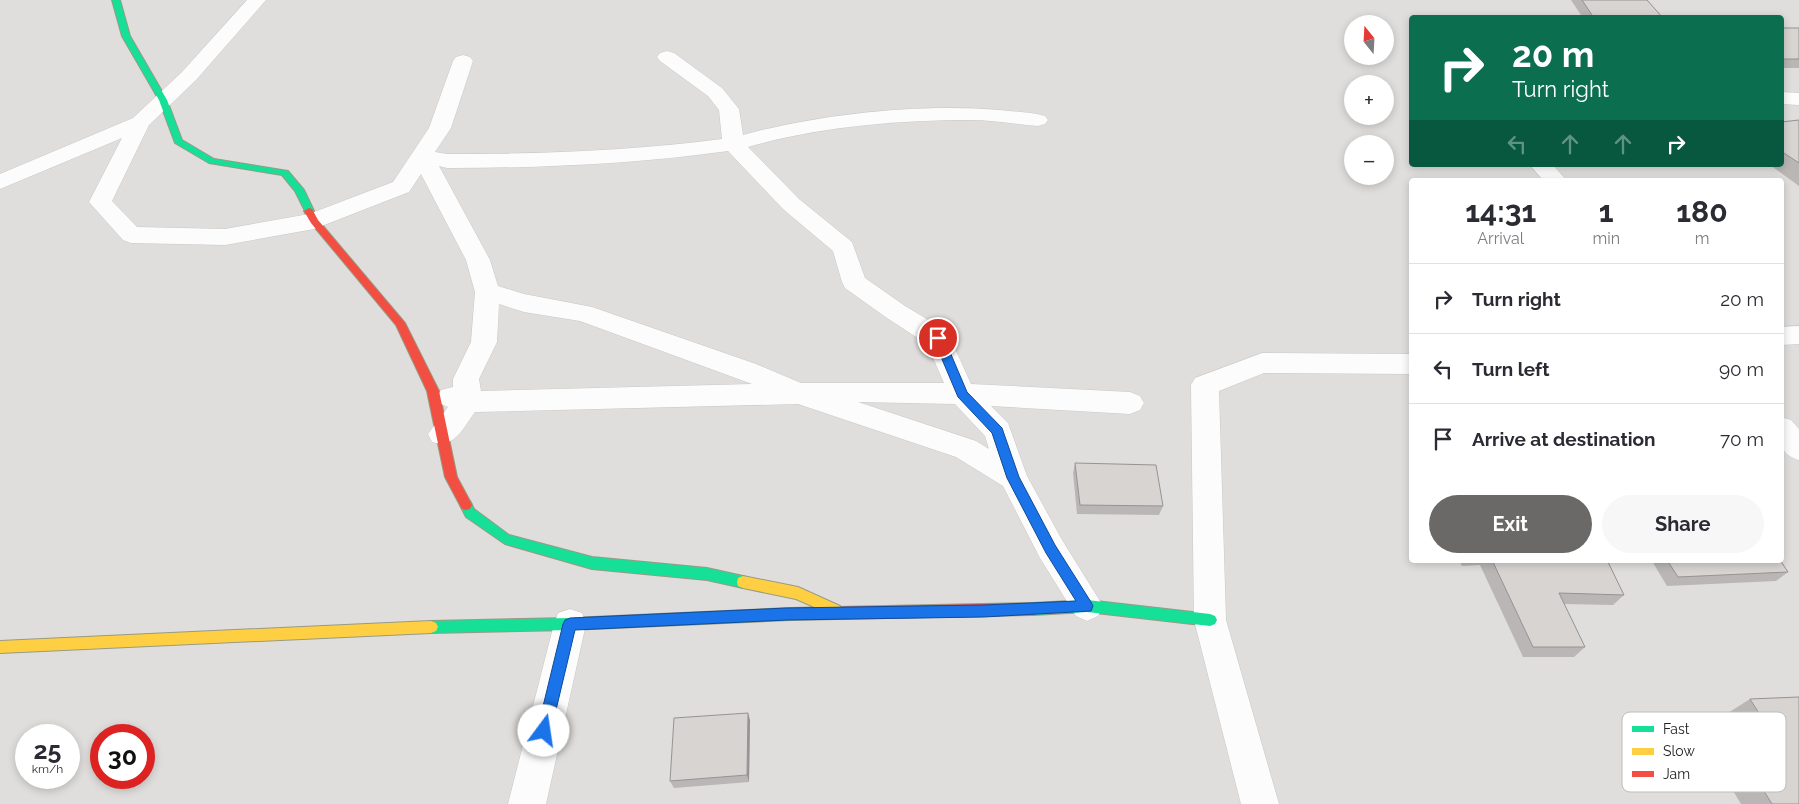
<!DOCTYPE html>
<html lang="en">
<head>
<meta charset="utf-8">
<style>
	body { margin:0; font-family:Raleway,sans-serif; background:#f7f7f7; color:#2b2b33; height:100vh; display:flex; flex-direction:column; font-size:19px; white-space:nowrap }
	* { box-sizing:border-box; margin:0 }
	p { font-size:16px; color:#7c7c81 }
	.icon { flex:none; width:28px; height:28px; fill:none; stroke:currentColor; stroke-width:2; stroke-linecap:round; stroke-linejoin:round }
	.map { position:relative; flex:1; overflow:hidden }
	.sheet { position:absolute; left:1409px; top:178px; width:375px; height:385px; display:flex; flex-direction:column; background:#fff; border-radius:5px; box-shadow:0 2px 8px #0003 }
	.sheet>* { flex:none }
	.guide { position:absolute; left:1409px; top:15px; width:375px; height:152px; border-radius:5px; box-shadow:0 2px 8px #0003; background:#0b6e4f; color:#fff; overflow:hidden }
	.needle { width:32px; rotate:342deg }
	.controls { position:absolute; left:1344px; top:15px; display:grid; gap:10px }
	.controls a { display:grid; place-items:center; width:50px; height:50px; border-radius:50%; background:#fff; box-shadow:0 2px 8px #0003; font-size:25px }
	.speed { position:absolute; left:15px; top:724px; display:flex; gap:10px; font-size:25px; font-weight:700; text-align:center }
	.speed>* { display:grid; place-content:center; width:65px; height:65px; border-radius:50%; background:#fff; box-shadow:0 2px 8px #0003; line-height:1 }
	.speed small { font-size:12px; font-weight:400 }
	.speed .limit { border:8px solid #d22; background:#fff; color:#111 }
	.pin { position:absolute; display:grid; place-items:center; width:42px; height:42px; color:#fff; margin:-21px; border:2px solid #fff; border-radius:50%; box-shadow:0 1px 5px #0007 }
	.me { position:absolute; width:55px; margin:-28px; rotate:14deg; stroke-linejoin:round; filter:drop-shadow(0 0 4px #0008) }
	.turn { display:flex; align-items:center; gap:18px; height:105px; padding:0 20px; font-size:22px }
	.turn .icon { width:65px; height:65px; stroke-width:2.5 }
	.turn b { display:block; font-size:35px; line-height:42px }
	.lanes { display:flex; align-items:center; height:48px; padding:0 20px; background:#0003; justify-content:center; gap:25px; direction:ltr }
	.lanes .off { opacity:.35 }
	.eta { display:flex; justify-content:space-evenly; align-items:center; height:85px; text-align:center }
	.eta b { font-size:30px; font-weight:700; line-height:35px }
	.button { display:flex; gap:10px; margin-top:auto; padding:10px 20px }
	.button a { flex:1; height:58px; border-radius:30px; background:#6a6968; color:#fff; font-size:20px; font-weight:700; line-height:58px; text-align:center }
	.button a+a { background:#f7f7f7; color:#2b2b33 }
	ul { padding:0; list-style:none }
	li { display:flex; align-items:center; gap:15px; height:70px; padding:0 20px; border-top:1px solid #e1e1e2 }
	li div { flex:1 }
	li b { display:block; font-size:19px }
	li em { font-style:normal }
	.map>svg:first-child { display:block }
	.residential { fill:#dfdedc; fill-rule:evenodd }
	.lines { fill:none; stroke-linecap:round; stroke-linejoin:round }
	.street-casing { stroke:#c9c8c7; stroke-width:1 }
	.fast-casing { stroke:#999a82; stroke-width:2 }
	.slow-casing { stroke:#999a82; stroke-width:2 }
	.jam-casing { stroke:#999a82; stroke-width:2 }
	.street { fill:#fdfcfc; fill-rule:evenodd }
	.fast { fill:#16e098; fill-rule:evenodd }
	.slow { fill:#ffcf43; fill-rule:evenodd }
	.jam { fill:#f24e42; fill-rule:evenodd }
	.wall { fill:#b9b6b5 }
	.shaded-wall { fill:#969493 }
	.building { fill:#d7d4d2; stroke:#969493 }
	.route { fill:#1a73e8; stroke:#114b97 }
	.key { fill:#fff; stroke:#bdbdbd; stroke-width:1 }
	.key-label { font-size:14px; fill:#222 }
</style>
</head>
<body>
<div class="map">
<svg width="1799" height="804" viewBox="0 0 1799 804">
	<rect width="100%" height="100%" fill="#f0eeeb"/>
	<!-- residential -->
	<path class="residential" d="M0,0H1799V804H0ZM1411,18H1781V165H1411ZM1352,24H1385V56H1352ZM1352,84H1385V116H1352ZM1352,144H1385V176H1352ZM1411,180H1781V560H1411ZM26,735H69V778H26ZM101,735H144V778H101Z"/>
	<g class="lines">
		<defs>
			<path id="street" d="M247,0H266L196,80L149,125L112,201L137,227L225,229L309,214L393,182L429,128L453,61L456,57L463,55L470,57L473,61L451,128L435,152L447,154C539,154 631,151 722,139L719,110L708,96L660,61L657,57L660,53L667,51L674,53L722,88L739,109L743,135C819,114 921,103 1000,110C1015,112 1031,112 1045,116L1048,120L1045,124L1038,126C1015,124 992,120 970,120C897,120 817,127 748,147L799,199L852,242L865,278L905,306L947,331L971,384L1130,392L1140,396L1144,403L1140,410L1130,414L991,406L1008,423L1027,476L1062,540L1103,606L1098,616L1087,621L1076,616L1040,558L1003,486L956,457L798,404L475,412C463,428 455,449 432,442L428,434L448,407L441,404L437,397L441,390L453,387V379L471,342L475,292L466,260L421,174L409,192L314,229L225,245L131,243L123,240L89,202L122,138L0,189V174L133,118L182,72ZM728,151L783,209L833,251L842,282L845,288L887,318L927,344L944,383H801L756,364L592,307L524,294L498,286L490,260L439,166L447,168C541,168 635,164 728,151ZM499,304L524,312L580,321L752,384L481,391L479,379L497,342ZM858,402L955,404L985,436L989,449L976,441Z
				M1781,92L1799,93V105L1781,104Z
				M1530,165H1553L1566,180H1543Z
				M1799,326V344L1781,345V327Z
				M1262,353L1411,354V374L1264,373L1219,391L1226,620L1279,804H1241L1194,620L1191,385L1195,378Z
				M1781,417L1791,420L1799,429V460C1776,453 1781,438 1781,417Z
				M570,609L582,613L586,624L546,804H508L554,624L558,613Z"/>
			<path id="fast" d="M112,0H120L130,36L167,100L182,140L214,159L288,171L304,190L314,211L312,213H306L295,191L282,175L209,163L175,143L159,100L122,36Z
				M466,500L470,501L474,509L509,535L592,557L707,568L743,576L748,578L749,582L748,586L743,588L707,580L592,569L505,544L466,517L460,505L462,501Z
				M1087,600L1210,614L1215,616L1217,620L1215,624L1210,626L1087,612L1033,615L1028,613L1026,609L1028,605L1033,603Z
				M790,608L795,610L797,614L795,618L790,620L570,630L431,633L426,631L424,627L426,623L431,621L570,618Z"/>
			<path id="slow" d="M743,576L798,587L840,606L842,610L840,614L835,616L796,599L743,588L738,586L737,582L738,578Z
				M431,621L436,623L438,627L436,631L431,633L0,653V641Z"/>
			<path id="jam" d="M309,208L312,209L318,220L405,323L439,391L457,477L472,505L470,509L466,510L462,509L445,477L427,391L396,325L311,223L304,211Z
				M1033,603L1038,605L1040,609L1038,613L1033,615L790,620L785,618L783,614L785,610L790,608Z"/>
		</defs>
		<!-- street casing -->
		<use href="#street" class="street-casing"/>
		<!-- fast casing -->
		<use href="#fast" class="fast-casing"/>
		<!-- slow casing -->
		<use href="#slow" class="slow-casing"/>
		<!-- jam casing -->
		<use href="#jam" class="jam-casing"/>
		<!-- street -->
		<use href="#street" class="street"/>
		<!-- fast -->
		<use href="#fast" class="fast"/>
		<!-- slow -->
		<use href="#slow" class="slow"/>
		<!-- jam -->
		<use href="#jam" class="jam"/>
	</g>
	<!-- wall -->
	<path class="wall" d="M1571,0H1647L1663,18H1583Z
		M1781,28H1799V68H1781Z
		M1799,120V186L1770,165H1781V122Z
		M1075,463L1163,506L1159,515L1077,514L1073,473Z
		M1459,560H1607L1624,595L1613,605L1564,604L1585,647L1574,657H1523L1480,565L1462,566Z
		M1654,560H1780L1788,572L1776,581L1667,586L1652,561Z
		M1799,697V804H1741L1720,769L1743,757L1755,756L1728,713L1750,699Z
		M750,720L749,782L674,788L670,781Z"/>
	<!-- shaded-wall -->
	<path class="shaded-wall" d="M748,713L750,720L749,782L747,775Z"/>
	<!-- building -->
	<path class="building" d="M1582,0H1647L1663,18H1594Z
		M1781,28H1799V59H1781Z
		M1799,120V163L1781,151V122Z
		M1075,463L1156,465L1163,506L1080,505Z
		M1492,560H1607L1624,595L1559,593L1585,647H1533Z
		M1667,560H1780L1788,572L1678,577Z
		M1799,697V804H1772L1743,757L1785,754L1750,699Z
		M748,713L747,775L670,781L674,718Z"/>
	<!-- route -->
	<path class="route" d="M938,334L944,338L967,392L1002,428L1019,477L1055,545L1091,602L1093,606L1091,611L984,617L787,620L575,630L551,731L549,736L544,738L539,736L537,731L563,624L565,620L570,618L787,608L984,605L1076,601L1046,553L1007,478L992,433L958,397L933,338Z"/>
	<!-- legend -->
	<rect x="1622" y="712" width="164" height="80" rx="8" class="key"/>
	<rect x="1632" y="726" width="22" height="6" fill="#16e098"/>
	<rect x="1632" y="748" width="22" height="7" fill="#ffcf43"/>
	<rect x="1632" y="771" width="22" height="6" fill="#f24e42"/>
	<g class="key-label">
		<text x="1663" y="734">Fast</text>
		<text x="1663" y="756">Slow</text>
		<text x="1663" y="779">Jam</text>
	</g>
</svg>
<div class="controls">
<a><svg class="needle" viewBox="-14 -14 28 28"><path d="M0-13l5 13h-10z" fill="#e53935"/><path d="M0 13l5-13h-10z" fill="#7c7c81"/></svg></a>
<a>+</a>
<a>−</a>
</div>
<div class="speed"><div>25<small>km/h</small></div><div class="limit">30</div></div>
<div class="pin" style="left:938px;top:338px;background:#d93025"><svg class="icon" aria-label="arrive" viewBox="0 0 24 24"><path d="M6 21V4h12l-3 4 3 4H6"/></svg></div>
<svg class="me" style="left:544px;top:731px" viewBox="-20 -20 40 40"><circle r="19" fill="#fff"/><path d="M0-13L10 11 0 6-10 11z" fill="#1a73e8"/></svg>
<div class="guide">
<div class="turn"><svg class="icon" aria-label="right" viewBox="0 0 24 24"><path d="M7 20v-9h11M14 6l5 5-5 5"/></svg><div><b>20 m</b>Turn right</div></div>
<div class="lanes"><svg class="icon off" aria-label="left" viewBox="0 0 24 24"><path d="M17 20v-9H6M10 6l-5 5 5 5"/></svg><svg class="icon off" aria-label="ahead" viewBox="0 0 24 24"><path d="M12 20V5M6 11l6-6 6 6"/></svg><svg class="icon off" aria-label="ahead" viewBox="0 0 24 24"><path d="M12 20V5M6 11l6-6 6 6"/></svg><svg class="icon" aria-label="right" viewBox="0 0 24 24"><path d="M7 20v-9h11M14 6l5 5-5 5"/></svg></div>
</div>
<section class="sheet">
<div class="eta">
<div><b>14:31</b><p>Arrival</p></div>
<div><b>1</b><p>min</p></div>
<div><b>180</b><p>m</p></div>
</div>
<ul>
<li><svg class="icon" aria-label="right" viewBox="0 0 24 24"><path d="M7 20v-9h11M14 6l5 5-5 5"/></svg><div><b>Turn right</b></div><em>20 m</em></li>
<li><svg class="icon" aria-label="left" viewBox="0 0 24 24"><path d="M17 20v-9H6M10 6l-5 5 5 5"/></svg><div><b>Turn left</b></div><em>90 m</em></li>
<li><svg class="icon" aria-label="arrive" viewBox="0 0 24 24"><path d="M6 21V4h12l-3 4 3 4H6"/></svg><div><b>Arrive at destination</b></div><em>70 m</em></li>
</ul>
<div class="button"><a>Exit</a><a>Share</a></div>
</section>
</div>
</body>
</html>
